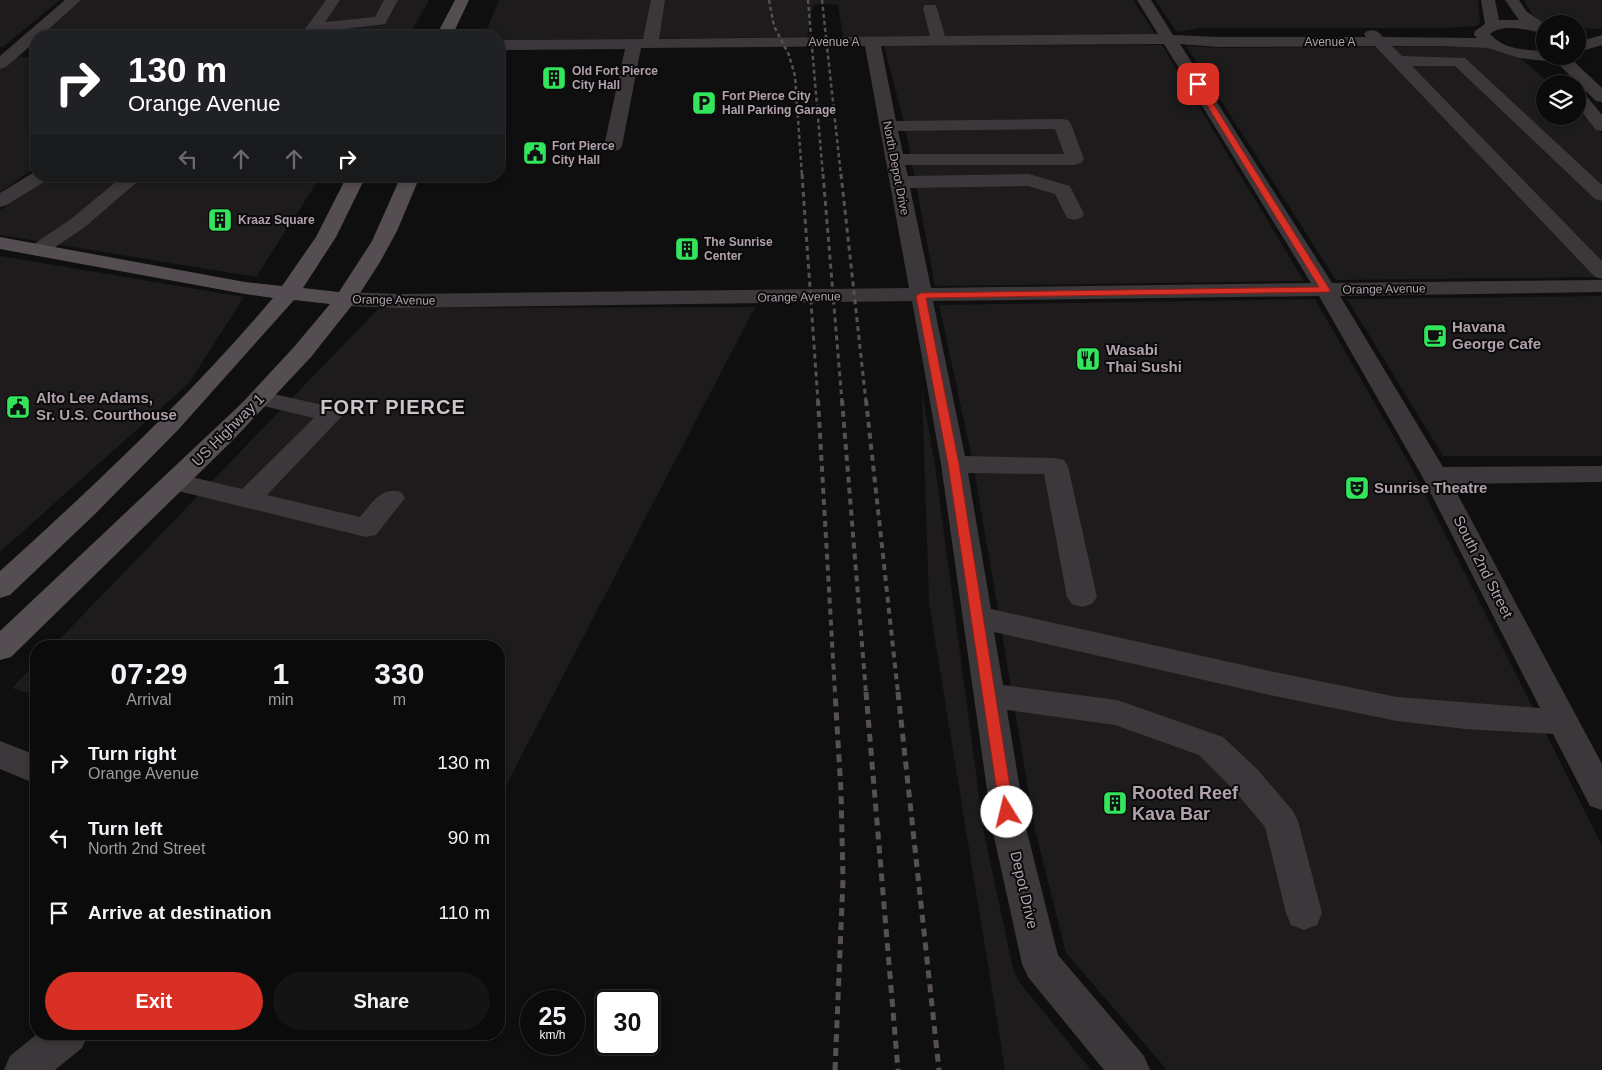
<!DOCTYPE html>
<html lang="en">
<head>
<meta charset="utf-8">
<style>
	body { margin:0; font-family:Arial,sans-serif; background:#151415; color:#f1f3f6; height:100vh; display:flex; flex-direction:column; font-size:19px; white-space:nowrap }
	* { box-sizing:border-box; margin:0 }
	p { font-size:16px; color:#9a9b9d }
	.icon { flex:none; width:28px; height:28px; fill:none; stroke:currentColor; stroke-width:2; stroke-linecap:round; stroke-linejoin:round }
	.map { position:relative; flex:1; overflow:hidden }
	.side { position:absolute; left:30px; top:640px; width:475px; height:400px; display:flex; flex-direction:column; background:#0c0b0c; border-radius:20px; box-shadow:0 2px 8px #0003,0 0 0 1px #2c2b2d }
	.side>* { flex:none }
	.banner { position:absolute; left:30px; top:30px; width:475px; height:152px; border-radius:20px; box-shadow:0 2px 8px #0003,0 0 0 1px #2c2b2d; background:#202124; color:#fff; overflow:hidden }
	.fabs { position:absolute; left:1536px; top:15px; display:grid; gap:10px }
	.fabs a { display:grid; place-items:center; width:50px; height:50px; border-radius:50%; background:#0c0b0c; box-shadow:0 2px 8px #0003,0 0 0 1px #2c2b2d; font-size:25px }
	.speed { position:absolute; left:520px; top:990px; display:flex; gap:10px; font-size:25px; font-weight:700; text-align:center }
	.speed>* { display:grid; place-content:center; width:65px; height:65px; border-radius:50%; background:#0c0b0c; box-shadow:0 2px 8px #0003,0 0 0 1px #2c2b2d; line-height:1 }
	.speed small { font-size:12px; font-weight:400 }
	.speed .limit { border:2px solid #111; border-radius:8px; background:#fff; color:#111 }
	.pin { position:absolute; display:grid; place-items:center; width:42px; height:42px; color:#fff; margin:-21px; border-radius:10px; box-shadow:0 2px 8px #0006 }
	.me { position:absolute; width:55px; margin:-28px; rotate:351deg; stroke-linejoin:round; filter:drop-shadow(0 0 4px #0008) }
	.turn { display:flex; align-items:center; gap:18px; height:105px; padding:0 15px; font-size:22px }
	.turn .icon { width:65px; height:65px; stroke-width:2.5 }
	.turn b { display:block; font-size:35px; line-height:42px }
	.lanes { display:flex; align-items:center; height:48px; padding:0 15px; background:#0003; justify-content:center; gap:25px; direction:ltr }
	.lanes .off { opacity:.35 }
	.eta { display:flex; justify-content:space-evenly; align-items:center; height:85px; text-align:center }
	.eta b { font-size:30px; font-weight:700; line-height:35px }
	.cta { display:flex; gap:10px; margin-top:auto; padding:10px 15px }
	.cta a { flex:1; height:58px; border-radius:30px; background:#d93025; color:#fff; font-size:20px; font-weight:700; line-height:58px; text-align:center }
	.cta a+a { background:#151415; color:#f1f3f6 }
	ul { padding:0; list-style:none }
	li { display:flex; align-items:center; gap:15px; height:75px; padding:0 15px }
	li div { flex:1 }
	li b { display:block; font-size:19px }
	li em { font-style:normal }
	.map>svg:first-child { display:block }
	.built { fill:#1d1b1c }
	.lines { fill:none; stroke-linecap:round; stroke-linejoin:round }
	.minor { fill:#3c373a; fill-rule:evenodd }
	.major { fill:#544d51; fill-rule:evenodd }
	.rail-far3 { stroke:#564f54; stroke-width:2.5; stroke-dasharray:4 3; stroke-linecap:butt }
	.rail-far2 { stroke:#564f54; stroke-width:3; stroke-dasharray:5 4; stroke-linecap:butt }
	.rail-far1 { stroke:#564f54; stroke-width:4; stroke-dasharray:6 5; stroke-linecap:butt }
	.rail { stroke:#564f54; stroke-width:5; stroke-dasharray:8 6; stroke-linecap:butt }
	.route { fill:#d93025; stroke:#8d1f18 }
	.labels { text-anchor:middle; stroke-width:4; stroke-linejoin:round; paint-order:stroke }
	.far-street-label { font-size:12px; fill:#b0a1ac; stroke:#0b0a0b }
	.far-poi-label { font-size:12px; font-weight:bold; fill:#b0a1ac; stroke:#0b0a0b; text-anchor:start }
	.poi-label { font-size:15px; font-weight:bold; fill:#b0a1ac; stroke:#0b0a0b; text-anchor:start }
	.street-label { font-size:15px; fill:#b0a1ac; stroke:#0b0a0b }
	.near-poi-label { font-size:18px; font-weight:bold; fill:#b0a1ac; stroke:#0b0a0b; text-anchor:start }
	.district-label { font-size:20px; font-weight:bold; letter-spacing:1px; fill:#cdc2c9; stroke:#0b0a0b }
</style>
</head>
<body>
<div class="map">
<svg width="1602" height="1070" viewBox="0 0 1602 1070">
	<rect width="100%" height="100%" fill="#100f10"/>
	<!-- built -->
	<path class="built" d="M0,0H60L3,47H0Z
		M81,0H429L409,36H39Z
		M499,0H1133L1156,35L843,37L838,5L822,3L813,6L807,37L499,40V36H484Z
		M1155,0H1478L1480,24L1475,26L1443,28H1199L1177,32Z
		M1524,0H1602V29L1578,28V24H1545V26L1532,14Z
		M1162,45L1304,281L935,286L905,126L884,46Z
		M1186,46L1221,48L1463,46L1488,48L1519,57L1550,84H1545V116H1578V110L1602,134V277L1336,280Z
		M0,57H36V167L0,192Z
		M52,176H321L256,277L0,235V210Z
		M0,256L244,297L189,383L0,552Z
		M1602,296V456H1443L1347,299Z
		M1315,299L1413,470L1602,845V1070H1167L1066,953L1035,829L973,463L939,305Z
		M755,307L499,799V646H53L379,308Z
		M922,391L935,466L984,833L1013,969L1020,983L1091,1070H1005L929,603Z
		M36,663V695L12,688Z"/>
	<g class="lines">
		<!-- minor -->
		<path class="minor" d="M65,0H81L41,36H36V41L6,67L0,69V56Z
			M326,0H340L325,22L375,17L384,0H398L385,24L319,32L316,36H300Z
			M651,0H665L659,39L930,36L923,8L925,5H935L937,8L945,36L1158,34L1137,0H1151L1173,35L1218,37H1366L1364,34L1367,31C1375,29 1378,31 1383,37L1477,38L1474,35L1475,31L1485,24L1481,0H1495L1499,20H1519L1505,0H1519L1526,11L1545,24V34C1529,30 1504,23 1490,34C1504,50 1526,50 1545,51V56H1568L1602,88V102L1596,101L1552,58L1545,61L1519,58L1488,48L1442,46H1392L1402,56L1465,58L1602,185V201L1595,199L1455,66H1412L1602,261V279L1595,277L1375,46L1218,47L1180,44L1332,283L1602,280V292L1340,296L1443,467L1602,466V482L1452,484L1602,764V810L1590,806L1553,734L1465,729L1397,721L1270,695L994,632L1003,685L1117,700L1223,737L1258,770L1293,811L1298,821L1322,913L1317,925L1304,930L1291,925L1286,913L1265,827L1234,790L1199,755L1115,725L1007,710L1027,832L1058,955L1144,1056L1150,1070H1104L1028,977L1022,964L993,832L941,464L912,301L400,308L345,306L337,304L334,299L337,294L345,292L400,294L909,288L865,46L641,48L622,146L619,150L613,151L607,150L604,146L625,49L499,50V40L643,39ZM1164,44L1311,283L931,288L910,188L1028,186L1055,194L1067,218L1074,220L1081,218L1084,214L1070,186L1029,174L908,176L905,165H1075L1081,163L1084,159L1071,124L1068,120L1062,119L896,121L881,46ZM1055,129L1064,154H903L898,131ZM1319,296L1422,476L1540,708L1397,697L1270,671L991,609L968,473L1044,474L1067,597L1072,604L1082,607L1092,604L1097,597L1068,466L1064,460L1055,458L965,456L933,301Z
			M1602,35V45L1578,52V42Z
			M1578,92L1584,93L1602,115V131L1596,130L1578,107Z
			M36,171V176H49L47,180L7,205L0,207V193Z
			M123,176H144L85,227L45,254L38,256L31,254L28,250L31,246L71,219Z
			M260,391L341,409L344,414L267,495L360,517C372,503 381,486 401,492L405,498L376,535L366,537L166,488L162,482L166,476L175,473L242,489L314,418L251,403L248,398L251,393Z
			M0,741L36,755V784L0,769Z
			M37,1034H88L82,1048L55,1070H4L10,1056Z"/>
		<!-- major -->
		<path class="major" d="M455,0H469L452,36H436Z
			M347,176H366L336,237L303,288L339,292L372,241L401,176H420L397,231L380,262L353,304L311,357L233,440L11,657L0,660V631L242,403L294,347L330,304L294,300L178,430L95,514L10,595L0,598V571C95,485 190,396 273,298L245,294L0,249V237L245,282L282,286L316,237Z"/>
		<!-- rail-far3 -->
		<path class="rail-far3" d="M769,0L774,26L789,55L795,76L802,176
			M808,0L823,176
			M822,0L841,176"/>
		<!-- rail-far2 -->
		<path class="rail-far2" d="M802,174L818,402
			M823,174L842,402
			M841,174L866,402"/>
		<!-- rail-far1 -->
		<path class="rail-far1" d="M818,400L835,693
			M842,400L866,693
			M866,400L898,693"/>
		<!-- rail -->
		<path class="rail" d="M866,692L898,1070
			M898,692L939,1070
			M835,1070L843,880L841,791L835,692"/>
	</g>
	<!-- route -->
	<path class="route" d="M1198,82L1201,84L1330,290L1329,292L926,298L959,464L1014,812L1012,816L1007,818L1002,816L1000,812L948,464L916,296L921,293L1319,287L1194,84Z"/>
	<!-- icons -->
	<defs>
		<symbol id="building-square" viewBox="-11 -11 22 22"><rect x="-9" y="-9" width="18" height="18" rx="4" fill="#32e55b" stroke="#0b0a0b"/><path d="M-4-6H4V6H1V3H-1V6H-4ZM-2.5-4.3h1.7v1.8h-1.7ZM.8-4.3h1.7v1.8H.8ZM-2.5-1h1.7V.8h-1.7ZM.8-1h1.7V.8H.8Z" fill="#111"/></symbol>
		<symbol id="parking-square" viewBox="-11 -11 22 22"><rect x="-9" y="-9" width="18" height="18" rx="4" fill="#32e55b" stroke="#0b0a0b"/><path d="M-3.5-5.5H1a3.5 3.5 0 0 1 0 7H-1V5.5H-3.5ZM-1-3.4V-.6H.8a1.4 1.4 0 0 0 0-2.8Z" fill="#111"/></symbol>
		<symbol id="civic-square" viewBox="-11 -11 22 22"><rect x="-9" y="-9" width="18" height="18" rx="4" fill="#32e55b" stroke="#0b0a0b"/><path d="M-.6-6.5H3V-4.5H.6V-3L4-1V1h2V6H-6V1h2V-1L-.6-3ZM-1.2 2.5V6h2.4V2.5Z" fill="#111"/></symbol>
		<symbol id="cafe-square" viewBox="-11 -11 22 22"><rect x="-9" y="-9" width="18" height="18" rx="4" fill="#32e55b" stroke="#0b0a0b"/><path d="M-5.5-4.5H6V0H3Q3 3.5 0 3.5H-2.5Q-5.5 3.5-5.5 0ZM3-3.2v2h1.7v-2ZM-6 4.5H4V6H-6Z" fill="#111"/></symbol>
		<symbol id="restaurant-square" viewBox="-11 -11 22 22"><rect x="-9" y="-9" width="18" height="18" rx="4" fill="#32e55b" stroke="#0b0a0b"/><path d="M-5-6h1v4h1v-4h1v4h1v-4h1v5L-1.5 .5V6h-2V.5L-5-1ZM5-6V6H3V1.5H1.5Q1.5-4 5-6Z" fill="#111"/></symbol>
		<symbol id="theatre-square" viewBox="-11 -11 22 22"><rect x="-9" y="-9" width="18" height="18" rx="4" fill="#32e55b" stroke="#0b0a0b"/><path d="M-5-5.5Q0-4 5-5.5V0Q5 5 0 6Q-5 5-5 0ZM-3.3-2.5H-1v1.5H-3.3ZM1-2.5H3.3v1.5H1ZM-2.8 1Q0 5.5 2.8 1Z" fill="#111"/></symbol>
	</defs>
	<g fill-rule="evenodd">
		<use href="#building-square" x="540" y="64" width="28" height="28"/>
		<use href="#parking-square" x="690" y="89" width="28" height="28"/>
		<use href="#civic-square" x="521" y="139" width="28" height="28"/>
		<use href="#building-square" x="206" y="206" width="28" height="28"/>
		<use href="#building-square" x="673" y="235" width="28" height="28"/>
		<use href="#cafe-square" x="1421" y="322" width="28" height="28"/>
		<use href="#restaurant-square" x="1074" y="345" width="28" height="28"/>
		<use href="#civic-square" x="4" y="393" width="28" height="28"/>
		<use href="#theatre-square" x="1343" y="474" width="28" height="28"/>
		<use href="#building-square" x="1101" y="789" width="28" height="28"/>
	</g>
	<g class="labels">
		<!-- far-street labels -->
		<g class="far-street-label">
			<text x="834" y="46">Avenue A</text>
			<text x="1330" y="46">Avenue A</text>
			<text transform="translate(896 168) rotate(79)" y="4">North Depot Drive</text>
			<text transform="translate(1384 289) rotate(-1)" y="4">Orange Avenue</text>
			<text transform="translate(799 297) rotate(-1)" y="4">Orange Avenue</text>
			<text transform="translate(394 300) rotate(1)" y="4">Orange Avenue</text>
		</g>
		<!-- far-poi labels -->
		<g class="far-poi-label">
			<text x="572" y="75">Old Fort Pierce<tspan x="572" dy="14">City Hall</tspan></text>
			<text x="722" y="100">Fort Pierce City<tspan x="722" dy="14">Hall Parking Garage</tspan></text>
			<text x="552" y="150">Fort Pierce<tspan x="552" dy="14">City Hall</tspan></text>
			<text x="238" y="224">Kraaz Square</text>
			<text x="704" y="246">The Sunrise<tspan x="704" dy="14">Center</tspan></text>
		</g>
		<!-- poi labels -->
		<g class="poi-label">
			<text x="1452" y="332">Havana<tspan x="1452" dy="17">George Cafe</tspan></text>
			<text x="1106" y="355">Wasabi<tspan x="1106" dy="17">Thai Sushi</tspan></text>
			<text x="36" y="403">Alto Lee Adams,<tspan x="36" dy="17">Sr. U.S. Courthouse</tspan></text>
			<text x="1374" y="493">Sunrise Theatre</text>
		</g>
		<!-- street labels -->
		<g class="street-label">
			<text transform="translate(228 430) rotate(-45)" y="5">US Highway 1</text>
			<text transform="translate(1483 567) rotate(63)" y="5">South 2nd Street</text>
			<text transform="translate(1024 890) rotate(77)" y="5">Depot Drive</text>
		</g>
		<!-- near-poi labels -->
		<g class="near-poi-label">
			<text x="1132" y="799">Rooted Reef<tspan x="1132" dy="21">Kava Bar</tspan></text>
		</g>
		<!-- district labels -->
		<g class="district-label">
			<text x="393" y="414">FORT PIERCE</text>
		</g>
	</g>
</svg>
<div class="fabs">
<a><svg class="icon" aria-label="sound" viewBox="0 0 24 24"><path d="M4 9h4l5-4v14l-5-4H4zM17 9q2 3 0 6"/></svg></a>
<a><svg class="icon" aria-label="layers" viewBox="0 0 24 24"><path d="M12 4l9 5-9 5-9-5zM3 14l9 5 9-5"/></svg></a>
</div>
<div class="speed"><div>25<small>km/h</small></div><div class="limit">30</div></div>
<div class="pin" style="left:1198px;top:84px;background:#d93025"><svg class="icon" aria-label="arrive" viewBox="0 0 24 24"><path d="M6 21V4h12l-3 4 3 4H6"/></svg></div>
<svg class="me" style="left:1007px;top:812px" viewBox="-20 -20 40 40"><circle r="19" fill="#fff"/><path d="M0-13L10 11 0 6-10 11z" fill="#d93025"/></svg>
<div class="banner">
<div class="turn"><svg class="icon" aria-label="right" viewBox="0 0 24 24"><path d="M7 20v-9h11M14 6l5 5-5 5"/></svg><div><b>130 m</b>Orange Avenue</div></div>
<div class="lanes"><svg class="icon off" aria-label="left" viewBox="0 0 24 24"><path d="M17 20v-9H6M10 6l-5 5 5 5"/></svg><svg class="icon off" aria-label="ahead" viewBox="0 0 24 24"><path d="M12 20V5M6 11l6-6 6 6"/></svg><svg class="icon off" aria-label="ahead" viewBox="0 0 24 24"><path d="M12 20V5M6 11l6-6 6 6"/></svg><svg class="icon" aria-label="right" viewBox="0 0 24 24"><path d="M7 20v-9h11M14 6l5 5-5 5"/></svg></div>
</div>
<section class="side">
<div class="eta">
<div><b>07:29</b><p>Arrival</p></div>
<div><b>1</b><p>min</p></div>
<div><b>330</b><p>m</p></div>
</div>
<ul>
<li><svg class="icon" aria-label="right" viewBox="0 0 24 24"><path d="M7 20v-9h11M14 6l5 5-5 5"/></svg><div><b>Turn right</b><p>Orange Avenue</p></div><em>130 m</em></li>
<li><svg class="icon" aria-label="left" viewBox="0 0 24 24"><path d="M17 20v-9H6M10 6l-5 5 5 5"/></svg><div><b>Turn left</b><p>North 2nd Street</p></div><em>90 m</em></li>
<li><svg class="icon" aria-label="arrive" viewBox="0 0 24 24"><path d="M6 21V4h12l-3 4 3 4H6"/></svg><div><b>Arrive at destination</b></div><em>110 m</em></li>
</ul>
<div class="cta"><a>Exit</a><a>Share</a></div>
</section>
</div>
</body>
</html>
